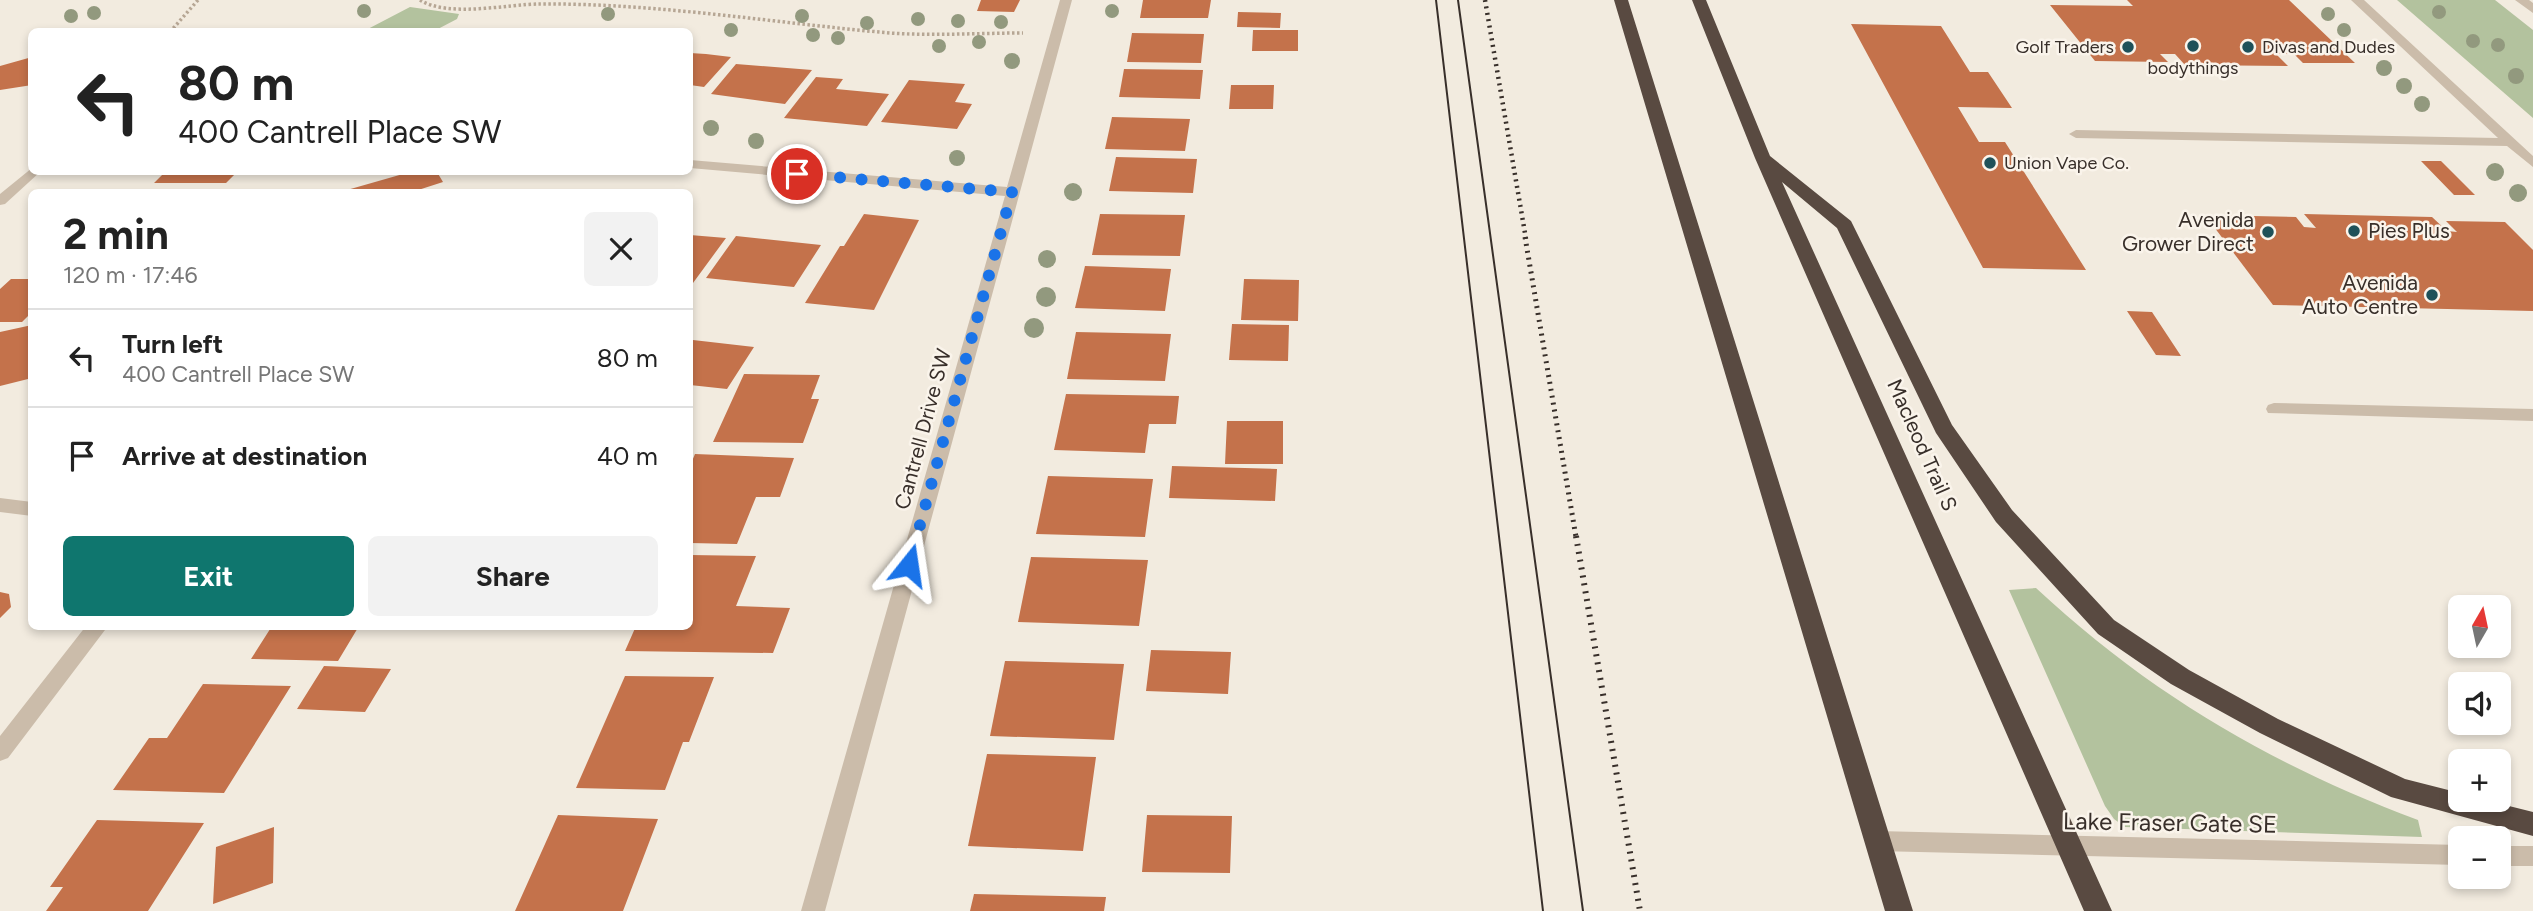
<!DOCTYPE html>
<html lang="en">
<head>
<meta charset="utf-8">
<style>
	body { margin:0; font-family:Figtree,sans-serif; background:#f2f2f2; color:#222; height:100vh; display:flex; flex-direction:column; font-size:26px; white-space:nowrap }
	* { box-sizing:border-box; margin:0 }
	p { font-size:23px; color:#767676 }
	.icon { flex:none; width:38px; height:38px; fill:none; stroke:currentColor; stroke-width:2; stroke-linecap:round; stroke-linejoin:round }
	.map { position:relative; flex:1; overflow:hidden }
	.panel { position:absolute; left:28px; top:189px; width:665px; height:441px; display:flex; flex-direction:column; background:#fff; border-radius:10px; box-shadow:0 4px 10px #0003 }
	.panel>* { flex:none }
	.banner { position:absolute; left:28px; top:28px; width:665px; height:147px; border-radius:10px; box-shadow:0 4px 10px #0003; background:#fff; color:#222; overflow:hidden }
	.needle { width:46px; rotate:9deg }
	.controls { position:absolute; left:2448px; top:595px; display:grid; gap:14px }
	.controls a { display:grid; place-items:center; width:63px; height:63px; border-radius:10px; background:#fff; box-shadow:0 4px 10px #0003; font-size:35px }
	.pin { position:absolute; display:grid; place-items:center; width:60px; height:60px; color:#fff; margin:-30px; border:4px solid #fff; border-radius:50%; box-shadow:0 2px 7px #0007 }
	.me { position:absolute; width:77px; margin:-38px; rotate:15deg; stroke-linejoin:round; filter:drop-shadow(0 0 5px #0008) }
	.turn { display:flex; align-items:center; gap:24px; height:147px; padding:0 35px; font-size:32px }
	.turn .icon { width:91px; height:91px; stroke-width:2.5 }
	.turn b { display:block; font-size:49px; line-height:60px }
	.round { display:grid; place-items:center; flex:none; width:74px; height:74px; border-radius:10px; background:#f2f2f2 }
	.head { display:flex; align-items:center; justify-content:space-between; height:119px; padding:0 35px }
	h1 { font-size:42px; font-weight:700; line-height:52px }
	.action { display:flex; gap:14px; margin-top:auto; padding:14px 35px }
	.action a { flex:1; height:80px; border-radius:10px; background:#0f766e; color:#fff; font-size:28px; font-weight:700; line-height:80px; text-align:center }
	.action a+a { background:#f2f2f2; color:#222 }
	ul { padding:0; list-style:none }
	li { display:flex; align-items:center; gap:21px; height:98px; padding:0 35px; border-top:2px solid #e0e0e0 }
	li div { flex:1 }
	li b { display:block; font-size:26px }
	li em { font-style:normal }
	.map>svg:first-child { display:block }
	.green { fill:#b3c29e }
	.building { fill:#c4724b }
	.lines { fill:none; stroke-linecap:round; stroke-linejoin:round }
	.path { stroke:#b6a694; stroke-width:3.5; stroke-dasharray:2.5 2.5; stroke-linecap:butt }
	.minor { fill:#cbbcaa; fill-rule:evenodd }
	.highway { fill:#594a41; fill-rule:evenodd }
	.tram { stroke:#382f2a; stroke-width:2 }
	.rail-far2 { stroke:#382f2a; stroke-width:4.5; stroke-dasharray:2 4.5; stroke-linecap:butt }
	.rail-far1 { stroke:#382f2a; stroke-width:5; stroke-dasharray:2 5; stroke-linecap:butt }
	.rail { stroke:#382f2a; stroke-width:6; stroke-dasharray:2 6; stroke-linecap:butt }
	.tree { fill:#92997e }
	.route { stroke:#1a73e8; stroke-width:12; stroke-dasharray:0 21.6 }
	.poi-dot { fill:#1f5159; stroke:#faf4eb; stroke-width:2.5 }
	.labels { text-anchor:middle; stroke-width:5; stroke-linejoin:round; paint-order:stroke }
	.far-poi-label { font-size:18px; fill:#382f2a; stroke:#faf4eb; text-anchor:start }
	.poi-label { font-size:21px; fill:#382f2a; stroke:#faf4eb; text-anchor:end }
	.street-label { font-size:21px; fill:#382f2a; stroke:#faf4eb }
	.near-street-label { font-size:24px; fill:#382f2a; stroke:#faf4eb }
</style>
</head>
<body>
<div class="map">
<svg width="2533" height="911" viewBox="0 0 2533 911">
	<rect width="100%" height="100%" fill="#f2ebdf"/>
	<!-- green -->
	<path class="green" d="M2397,0H2495L2533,30V118Z
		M410,7L459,14L457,19L434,31H364Z
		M2036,588C2151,695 2272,765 2418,820L2422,837L2125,827L2114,819L2105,806L2009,590Z"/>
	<!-- building -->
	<path class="building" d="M981,0H1020L1014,12L977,11Z
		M1143,0H1211L1208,18H1140Z
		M2127,0H2289L2355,63H2303L2294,54H2276L2288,66L2185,65L2175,54H2160L2168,62L2095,61L2050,5L2133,6Z
		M1238,12L1281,13L1280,28L1237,27Z
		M1851,24L1941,26L1970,72H1988L2012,108L1958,107L1979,142H2005L2086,270L1983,268Z
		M1253,30H1298V51H1252Z
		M1132,33L1204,34L1201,63L1127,62Z
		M690,53L706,54L731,57L704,87L690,85Z
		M32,57V85L0,90V66Z
		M736,64L812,70L785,104L711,94Z
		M1124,69L1203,70L1200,99L1119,97Z
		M816,77L843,79L836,89L889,94L867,126L784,118Z
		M909,80L965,84L955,102L972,104L957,129L881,122Z
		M1231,85H1274L1273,109H1229Z
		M1112,117L1190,119L1185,151L1105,149Z
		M1116,157L1197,159L1193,193L1109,191Z
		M2421,161H2441L2475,195H2454Z
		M165,172H237L226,183H154Z
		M410,172H437L443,182L412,192H340Z
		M864,214L919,220L874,310L805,303L840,246H844Z
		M1100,214L1185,215L1180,256L1092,255Z
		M2304,214L2432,217L2447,231L2457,232L2446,221L2505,222L2533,250V311L2273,305L2205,215L2296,217L2304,227L2316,228Z
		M690,235L726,238L693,283L690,282Z
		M736,236L821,245L794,287L706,278Z
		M1085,266L1171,269L1165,311L1075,308Z
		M32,275V312L22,322H0V289L11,279H28Z
		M1244,279L1299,280L1298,321L1241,320Z
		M2127,311L2152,312L2181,356L2156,355Z
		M1232,324L1289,325L1288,361L1229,360Z
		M32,325V378L0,386V332Z
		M1076,332L1171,334L1165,381L1067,379Z
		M693,340L754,347L727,389L690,385V345Z
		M744,374L820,375L811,399H819L803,443L713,442Z
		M1066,394L1179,396L1176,424H1149L1145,453L1054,450Z
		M1227,421H1283V464H1225Z
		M695,454L794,458L780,497H756L737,544L690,543V466Z
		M1172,466L1277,469L1275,501L1169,498Z
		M1048,476L1153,479L1145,537L1036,534Z
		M690,555L756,556L736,606L790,608L773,653L625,651L636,626H690Z
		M1031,557L1148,560L1139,626L1018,622Z
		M0,592L9,594L11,607L0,618Z
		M272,626H359L338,661L251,659Z
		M1151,650L1231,652L1228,694L1146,691Z
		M1005,661L1124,664L1114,740L990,736Z
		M324,666L391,669L365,712L297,709Z
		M625,676L714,677L689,742H683L665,790L576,788Z
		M203,684L291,686L224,793L113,790L149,738H167Z
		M987,754L1096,757L1083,851L968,846Z
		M558,815L658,819L623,911H515Z
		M1147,815L1232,816L1230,873L1142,872Z
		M97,820L204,823L148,911H46L63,887H50Z
		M274,827L273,883L213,904L216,847Z
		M974,894L1106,897L1104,911H970Z"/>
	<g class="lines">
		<!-- path -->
		<path class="path" d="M420,0C449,18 507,4 540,4C657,3 774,23 890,33C934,36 979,33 1023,33
			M170,32L198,0"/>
		<!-- minor -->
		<path class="minor" d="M1060,0H1072L825,911H801L1005,196L690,168V160L1007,187Z
			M2351,0H2364L2533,156V167L2507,146L2076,138L2069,134L2076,130L2498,138Z
			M2515,0H2529L2533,3V13Z
			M32,168V172H40L5,204L0,205V194Z
			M2274,403L2533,409V421L2268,413L2266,409L2268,405Z
			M0,498L32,502V516L0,512Z
			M86,626H108L8,758L0,761V736Z
			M1877,831L2460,845V865L1877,851L1869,848L1866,841L1869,834Z
			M2499,846H2533V866H2499Z"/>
		<!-- highway -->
		<path class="highway" d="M1614,0H1628L1913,911H1885Z
			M1692,0H1706L1770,156L1851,221L1952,425L2012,510L2114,620L2189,670L2278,719L2405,779L2460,793V800H2485L2533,812V836L2391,797L2260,733L2171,684L2098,634L1996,522L1936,433L1837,228L1782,182L2112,911H2084L1755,158Z"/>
		<!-- tram -->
		<path class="tram" d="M1436,0L1543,911
			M1458,0L1583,911"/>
		<!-- rail-far2 -->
		<path class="rail-far2" d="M1485,0L1526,239"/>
		<!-- rail-far1 -->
		<path class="rail-far1" d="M1525,237L1576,537"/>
		<!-- rail -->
		<path class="rail" d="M1576,536L1640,911"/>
	</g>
	<!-- trees -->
	<g class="tree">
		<circle cx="364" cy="11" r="7"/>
		<circle cx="1112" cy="11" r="7"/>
		<circle cx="2439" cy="12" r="7"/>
		<circle cx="94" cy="13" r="7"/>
		<circle cx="608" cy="14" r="7"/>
		<circle cx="2328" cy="14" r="7"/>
		<circle cx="71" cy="16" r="7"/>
		<circle cx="802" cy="16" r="7"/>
		<circle cx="918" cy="19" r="7"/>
		<circle cx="958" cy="21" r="7"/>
		<circle cx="1001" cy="22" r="7"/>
		<circle cx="867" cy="23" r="7"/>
		<circle cx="731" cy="30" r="7"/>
		<circle cx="2344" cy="30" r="7"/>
		<circle cx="813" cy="35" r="7"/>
		<circle cx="838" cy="38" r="7"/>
		<circle cx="2473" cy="41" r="7"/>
		<circle cx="979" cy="42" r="7"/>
		<circle cx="2498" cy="45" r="7"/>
		<circle cx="939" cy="46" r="7"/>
		<circle cx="1012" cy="61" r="8"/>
		<circle cx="2384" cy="68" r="8"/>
		<circle cx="2516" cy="76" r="8"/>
		<circle cx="2404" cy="86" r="8"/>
		<circle cx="2422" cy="104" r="8"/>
		<circle cx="711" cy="128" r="8"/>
		<circle cx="756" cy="141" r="8"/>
		<circle cx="957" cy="158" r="8"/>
		<circle cx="2495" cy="172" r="9"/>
		<circle cx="1073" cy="192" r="9"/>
		<circle cx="2518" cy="193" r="9"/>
		<circle cx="1047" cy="259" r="9"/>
		<circle cx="1046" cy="297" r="10"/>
		<circle cx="1034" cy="328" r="10"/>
	</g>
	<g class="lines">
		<!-- route -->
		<path class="route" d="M797,174L1012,192L909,565"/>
	</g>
	<!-- markers -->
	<g class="poi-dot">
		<circle cx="2193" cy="46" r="7"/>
		<circle cx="2128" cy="47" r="7"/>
		<circle cx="2248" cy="47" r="7"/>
		<circle cx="1990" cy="163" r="7"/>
		<circle cx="2354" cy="231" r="7"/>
		<circle cx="2268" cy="232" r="7"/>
		<circle cx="2432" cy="295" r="7"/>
	</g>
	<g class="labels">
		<!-- far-poi labels -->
		<g class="far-poi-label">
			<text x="2114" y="53" text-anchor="end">Golf Traders</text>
			<text x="2262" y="53">Divas and Dudes</text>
			<text x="2193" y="74" text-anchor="middle">bodythings</text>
			<text x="2004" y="169">Union Vape Co.</text>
		</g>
		<!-- poi labels -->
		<g class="poi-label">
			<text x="2254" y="227">Avenida<tspan x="2254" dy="24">Grower Direct</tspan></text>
			<text x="2368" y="238" text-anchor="start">Pies Plus</text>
			<text x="2418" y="290">Avenida<tspan x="2418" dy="24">Auto Centre</tspan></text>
		</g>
		<!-- street labels -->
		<g class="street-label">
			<text transform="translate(923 429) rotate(-75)" y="7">Cantrell Drive SW</text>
			<text transform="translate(1922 445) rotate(66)" y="7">Macleod Trail S</text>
		</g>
		<!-- near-street labels -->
		<g class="near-street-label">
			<text transform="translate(2170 823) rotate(1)" y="8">Lake Fraser Gate SE</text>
		</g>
	</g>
</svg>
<div class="controls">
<a><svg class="needle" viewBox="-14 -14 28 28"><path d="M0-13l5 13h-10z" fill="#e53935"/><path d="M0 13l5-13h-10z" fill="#767676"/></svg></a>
<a><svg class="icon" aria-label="sound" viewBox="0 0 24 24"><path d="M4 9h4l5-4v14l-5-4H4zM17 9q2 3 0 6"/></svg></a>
<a>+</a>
<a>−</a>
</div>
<div class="pin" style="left:797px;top:174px;background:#d93025"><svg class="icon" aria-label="arrive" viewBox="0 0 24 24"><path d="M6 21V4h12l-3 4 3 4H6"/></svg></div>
<svg class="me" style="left:909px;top:565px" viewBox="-20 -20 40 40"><path d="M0-17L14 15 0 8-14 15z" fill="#1a73e8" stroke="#fff" stroke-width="4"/></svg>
<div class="banner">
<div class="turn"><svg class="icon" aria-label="left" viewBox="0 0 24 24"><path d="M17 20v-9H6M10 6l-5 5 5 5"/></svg><div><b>80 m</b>400 Cantrell Place SW</div></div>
</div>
<section class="panel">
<div class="head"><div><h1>2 min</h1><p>120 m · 17:46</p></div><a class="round"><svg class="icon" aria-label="close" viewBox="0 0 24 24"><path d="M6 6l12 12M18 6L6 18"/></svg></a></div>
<ul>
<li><svg class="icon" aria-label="left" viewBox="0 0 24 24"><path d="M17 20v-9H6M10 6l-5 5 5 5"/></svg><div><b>Turn left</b><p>400 Cantrell Place SW</p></div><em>80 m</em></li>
<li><svg class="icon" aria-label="arrive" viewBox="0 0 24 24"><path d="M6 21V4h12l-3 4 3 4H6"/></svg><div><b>Arrive at destination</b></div><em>40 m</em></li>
</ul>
<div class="action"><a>Exit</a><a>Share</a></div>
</section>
</div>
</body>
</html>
